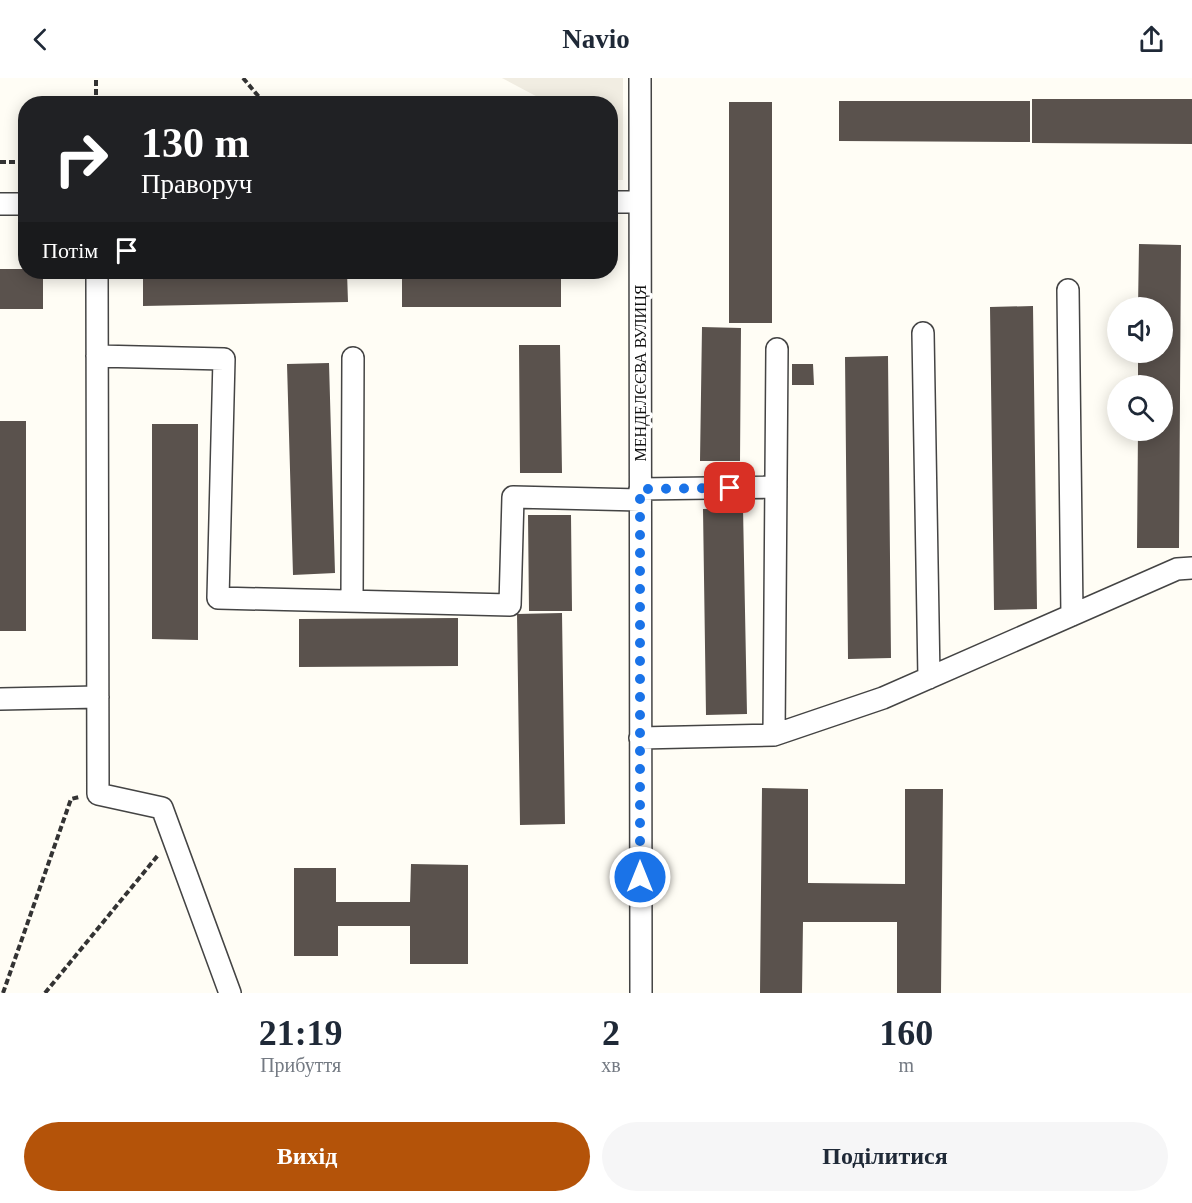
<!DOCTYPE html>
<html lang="uk">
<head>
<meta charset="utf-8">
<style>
	body { margin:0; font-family:Georgia,serif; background:#f6f6f7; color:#1f2937; height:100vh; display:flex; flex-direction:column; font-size:22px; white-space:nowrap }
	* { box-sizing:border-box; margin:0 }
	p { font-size:20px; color:#747a83 }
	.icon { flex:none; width:33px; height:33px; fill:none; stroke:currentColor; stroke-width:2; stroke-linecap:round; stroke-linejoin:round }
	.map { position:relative; height:915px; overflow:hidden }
	.sheet { display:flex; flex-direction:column; background:#fff; flex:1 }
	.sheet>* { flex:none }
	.top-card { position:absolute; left:18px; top:18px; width:600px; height:183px; border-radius:24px; box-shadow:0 3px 15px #0003; background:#202124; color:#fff; overflow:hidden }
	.tools { position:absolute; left:1107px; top:219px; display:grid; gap:12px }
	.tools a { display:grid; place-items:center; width:66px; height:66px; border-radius:50%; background:#fff; box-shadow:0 3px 15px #0003; font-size:30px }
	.pin { position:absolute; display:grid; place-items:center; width:51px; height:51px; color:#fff; margin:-26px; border-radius:12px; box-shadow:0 3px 9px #0006 }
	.me { position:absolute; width:66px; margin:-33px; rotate:0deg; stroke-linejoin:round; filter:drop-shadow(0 0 4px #0008) }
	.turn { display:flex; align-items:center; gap:21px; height:126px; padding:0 24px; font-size:27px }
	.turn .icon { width:78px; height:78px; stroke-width:2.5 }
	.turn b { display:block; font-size:42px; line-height:51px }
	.then { display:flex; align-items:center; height:57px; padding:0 24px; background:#0003; gap:12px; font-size:22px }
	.eta { display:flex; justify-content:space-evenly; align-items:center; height:102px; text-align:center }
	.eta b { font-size:36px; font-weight:800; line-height:42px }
	.action { display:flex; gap:12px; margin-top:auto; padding:12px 24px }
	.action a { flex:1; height:69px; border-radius:36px; background:#b45309; color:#fff; font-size:24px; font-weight:800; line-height:69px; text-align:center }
	.action a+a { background:#f6f6f7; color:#1f2937 }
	header { display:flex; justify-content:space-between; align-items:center; height:78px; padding:0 24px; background:#fff; font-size:27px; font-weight:800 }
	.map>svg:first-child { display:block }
	.plaza { fill:#f1ede2 }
	.building { fill:#5a524d }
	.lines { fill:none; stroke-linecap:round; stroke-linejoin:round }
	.minor-casing { stroke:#444; stroke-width:24 }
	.path { stroke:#333; stroke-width:4; stroke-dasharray:6 3; stroke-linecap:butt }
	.minor { stroke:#fff; stroke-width:21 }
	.route { stroke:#1a73e8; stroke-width:10; stroke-dasharray:0 18 }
	.labels { text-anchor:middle; stroke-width:6; stroke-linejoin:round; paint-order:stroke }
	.street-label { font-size:16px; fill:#111; stroke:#fff }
</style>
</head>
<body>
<header><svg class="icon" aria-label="back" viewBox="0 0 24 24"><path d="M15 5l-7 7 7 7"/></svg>Navio<svg class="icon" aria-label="share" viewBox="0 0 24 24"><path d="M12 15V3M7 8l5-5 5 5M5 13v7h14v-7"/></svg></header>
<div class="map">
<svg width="1192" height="915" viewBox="0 0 1192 915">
	<rect width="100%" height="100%" fill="#fffdf5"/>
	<!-- plaza -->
	<path class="plaza" d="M502,0H623V102H611L610,26L549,25Z"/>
	<!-- building -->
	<path class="building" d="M1032,21H1192V66L1032,65Z
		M839,23H1030V64L839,63Z
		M729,24H772V245H729Z
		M1139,166L1181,167L1179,470H1137L1138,352H1162V308H1138V274H1162V230H1138Z
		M0,191H26V194H43V231H0Z
		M143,194H347L348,224L143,228Z
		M402,194H561V229H402Z
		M1033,228L1037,531L994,532L990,229Z
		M702,249L741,250L740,383H700Z
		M519,267H560L562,395H520Z
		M888,278L891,580L848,581L845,279Z
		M329,285L335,495L293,497L287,286Z
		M792,286H813L814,307H792Z
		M0,343H26V553H0Z
		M152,346H198V562L152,561Z
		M743,430L747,636L706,637L703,431Z
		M528,437H571L572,533H529Z
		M562,535L565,746L520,747L517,536Z
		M458,540V588L299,589V541Z
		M762,710L808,711V805L905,806V711H943L941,915H897V844H803L802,915H760Z
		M411,786L468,787V886H410V848H338V878H294V790H336V824H410Z"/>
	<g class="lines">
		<defs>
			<path id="minor" d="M640,0L641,915
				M610,124H639
				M0,126H26
				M97,194L98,716L162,730L230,915
				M1068,212L1072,537
				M923,255L929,600
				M97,278L224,281L218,520L510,527L513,419L640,422
				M640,411L776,409
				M352,523L353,280
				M0,621L98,619
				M774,657L777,271
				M640,660L774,657L883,620L1177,491L1192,490"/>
		</defs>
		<!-- minor casing -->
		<use href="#minor" class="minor-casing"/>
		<!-- path -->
		<path class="path" d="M243,0L265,26
			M96,26V0
			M0,84H26
			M3,915L71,721L79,719
			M45,915L159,776"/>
		<!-- minor -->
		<use href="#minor" class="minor"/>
	</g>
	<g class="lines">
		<!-- route -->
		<path class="route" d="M640,799V411L730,410"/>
	</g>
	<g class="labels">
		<!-- street labels -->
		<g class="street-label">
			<text transform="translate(640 295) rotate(-90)" y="6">МЕНДЕЛЄЄВА ВУЛИЦЯ</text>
		</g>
	</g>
</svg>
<div class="tools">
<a><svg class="icon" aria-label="sound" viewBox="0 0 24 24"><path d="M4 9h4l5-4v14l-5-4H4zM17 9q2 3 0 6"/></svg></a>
<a><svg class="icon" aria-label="search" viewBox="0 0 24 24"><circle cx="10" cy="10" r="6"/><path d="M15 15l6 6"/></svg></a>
</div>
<div class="pin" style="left:730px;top:410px;background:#d93025"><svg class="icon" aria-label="arrive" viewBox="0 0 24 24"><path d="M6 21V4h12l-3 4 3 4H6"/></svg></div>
<svg class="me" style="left:640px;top:799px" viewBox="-20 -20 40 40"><circle r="17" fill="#1a73e8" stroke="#fff" stroke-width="3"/><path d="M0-11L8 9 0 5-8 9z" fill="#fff"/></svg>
<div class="top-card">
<div class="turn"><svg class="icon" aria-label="right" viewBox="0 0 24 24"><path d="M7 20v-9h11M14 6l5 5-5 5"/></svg><div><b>130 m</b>Праворуч</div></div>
<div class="then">Потім<svg class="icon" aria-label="arrive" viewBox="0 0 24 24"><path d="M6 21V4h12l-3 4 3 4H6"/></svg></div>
</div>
</div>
<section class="sheet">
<div class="eta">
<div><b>21:19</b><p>Прибуття</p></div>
<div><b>2</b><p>хв</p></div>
<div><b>160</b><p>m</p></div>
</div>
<div class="action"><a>Вихід</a><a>Поділитися</a></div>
</section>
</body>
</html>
